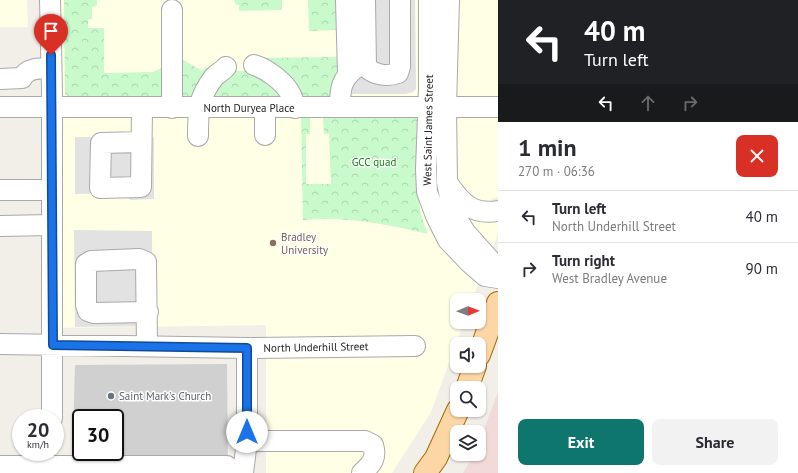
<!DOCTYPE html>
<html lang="en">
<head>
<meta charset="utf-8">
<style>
	body { margin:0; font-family:"PT Sans",sans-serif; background:#f2f2f3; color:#2b2b33; height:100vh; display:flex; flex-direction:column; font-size:15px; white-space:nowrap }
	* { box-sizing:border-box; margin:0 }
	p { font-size:13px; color:#7c7c81 }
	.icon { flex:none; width:22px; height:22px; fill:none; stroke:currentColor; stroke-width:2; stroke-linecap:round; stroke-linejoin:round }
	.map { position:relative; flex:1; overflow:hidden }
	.side { display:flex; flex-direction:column; background:#fff; width:300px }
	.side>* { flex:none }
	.guide { background:#202124; color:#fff; overflow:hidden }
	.needle { width:26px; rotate:89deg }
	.buttons { position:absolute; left:450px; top:293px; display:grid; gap:8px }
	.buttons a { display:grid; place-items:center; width:36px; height:36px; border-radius:8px; background:#fff; box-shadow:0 1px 3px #0004; font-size:20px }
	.speed { position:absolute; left:12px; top:409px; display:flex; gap:8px; font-size:20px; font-weight:700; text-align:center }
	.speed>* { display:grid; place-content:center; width:52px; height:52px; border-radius:50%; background:#fff; box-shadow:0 1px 3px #0004; line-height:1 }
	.speed small { font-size:10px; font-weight:400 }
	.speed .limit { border:2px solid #111; border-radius:6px; background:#fff; color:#111 }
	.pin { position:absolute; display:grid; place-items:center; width:34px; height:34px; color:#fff; margin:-41px -17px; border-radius:50% 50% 50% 0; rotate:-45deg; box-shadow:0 0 4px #0007 }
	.pin .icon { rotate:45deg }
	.me { position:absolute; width:44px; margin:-22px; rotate:0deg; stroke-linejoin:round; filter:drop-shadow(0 0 3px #0008) }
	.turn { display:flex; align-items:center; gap:14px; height:84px; padding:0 20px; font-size:18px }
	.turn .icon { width:52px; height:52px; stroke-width:2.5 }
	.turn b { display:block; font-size:28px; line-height:34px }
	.lanes { display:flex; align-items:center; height:38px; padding:0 20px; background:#0003; justify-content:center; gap:20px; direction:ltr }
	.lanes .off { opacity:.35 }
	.round { display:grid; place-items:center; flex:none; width:42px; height:42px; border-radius:8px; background:#f2f2f3 }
	.head { display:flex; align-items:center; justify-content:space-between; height:68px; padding:0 20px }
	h1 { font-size:24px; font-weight:600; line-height:30px }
	.primary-button { display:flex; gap:8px; margin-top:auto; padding:8px 20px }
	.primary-button a { flex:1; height:46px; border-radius:8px; background:#0f766e; color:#fff; font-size:16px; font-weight:600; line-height:46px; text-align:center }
	.primary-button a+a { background:#f2f2f3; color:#2b2b33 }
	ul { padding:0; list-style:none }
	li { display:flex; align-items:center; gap:12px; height:52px; padding:0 20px; border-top:1px solid #e1e1e2 }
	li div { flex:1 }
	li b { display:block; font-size:15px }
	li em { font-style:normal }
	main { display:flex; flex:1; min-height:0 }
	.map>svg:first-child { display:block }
	.commercial { fill:#f2dad9 }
	.education { fill:#ffffe5 }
	.religious { fill:#d0d0d0; fill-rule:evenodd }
	.park { fill:url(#park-crowns) }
	.parking { fill:#e2e2e2 }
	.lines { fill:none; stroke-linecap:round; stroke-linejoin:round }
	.minor-casing { stroke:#a9a9a9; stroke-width:22 }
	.major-casing { stroke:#a06b00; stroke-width:24 }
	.minor { stroke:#fff; stroke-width:20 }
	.major { stroke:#fcd6a4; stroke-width:22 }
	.route-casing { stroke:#114b97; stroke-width:10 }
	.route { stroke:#1a73e8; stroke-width:7 }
	.education-dot { fill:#8d6e63; stroke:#fff; stroke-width:1.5 }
	.worship-dot { fill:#6b7280; stroke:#fff; stroke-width:1.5 }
	.labels { text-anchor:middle; stroke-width:3; stroke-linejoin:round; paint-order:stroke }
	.street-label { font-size:11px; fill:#222; stroke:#fff }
	.park-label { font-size:11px; fill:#0c8416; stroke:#fff }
	.education-label { font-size:11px; fill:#785e54; stroke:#fff; text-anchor:start }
	.worship-label { font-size:11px; fill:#5b616d; stroke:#fff; text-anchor:start }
</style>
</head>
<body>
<main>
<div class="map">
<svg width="498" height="473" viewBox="0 0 498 473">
	<defs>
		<pattern id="park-crowns" width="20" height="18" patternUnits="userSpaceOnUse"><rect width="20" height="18" fill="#c8facc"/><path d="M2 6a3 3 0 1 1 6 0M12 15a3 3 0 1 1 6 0" fill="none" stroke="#acd6af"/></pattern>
	</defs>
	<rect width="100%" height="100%" fill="#f2efe9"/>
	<!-- commercial -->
	<path class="commercial" d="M498,392V473H463L474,454H479V442Z"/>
	<!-- education -->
	<path class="education" d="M0,0H27L28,27H0Z
		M50,0H498V197L491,199L492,222H498V234L472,300H457V322H464L431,412L392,473H266V325L52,328Z"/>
	<!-- religious -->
	<path class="religious" d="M227,364L228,473H72L75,365ZM81,418H115V452H81Z"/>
	<!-- park -->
	<path class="park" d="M64,0H97V6L92,7V19H88V28H104V73L153,72L180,58L202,71L206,67L209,69L221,57H226V71H254V58L337,57L341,66L338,99H73L65,94Z
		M234,0H282V10L239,11V5H236Z
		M308,0H336V30L309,31Z
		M301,116L310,117V134H306V184H331L329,134H324L323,117H417C417,151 413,204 428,234C388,224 345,216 303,220Z"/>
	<!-- parking -->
	<path class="parking" d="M336,0H415L416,89L413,92L406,94H351V81Z
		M75,137L154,138V199L131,200L115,193L75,194Z
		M74,230L152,231L153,326L75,327Z"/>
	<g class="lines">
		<defs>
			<path id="minor" d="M50,0L52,90V418
				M346,0L348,74
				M365,0L366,67C374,75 387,77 398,73L400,67V0
				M429,0V89L426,169L427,192L436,216L448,240L470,263L485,276L498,278
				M449,0L446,107L447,182L453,212L465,232L498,269
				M254,65C267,69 285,82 291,95C293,99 294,104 295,108
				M0,79L22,78C27,68 40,68 51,68
				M0,107H498
				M340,107C340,88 341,79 357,67
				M172,108V10
				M265,108V135
				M198,136C198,110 198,98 214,77C218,73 223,71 226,67
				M141,142L101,143L100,188L141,187L142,108
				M449,185C462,204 473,215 498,211
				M0,190H51
				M0,226L51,225
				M0,344L247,348L415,346
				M147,346L146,262L139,259L91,261L86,264V305L88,311L94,313L148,312
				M247,441H365L373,445C377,458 372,464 362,473
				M0,466H227V473
				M243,473L247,441V348"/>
			<path id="major" d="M479,355L498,303
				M467,388L475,366
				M425,473L436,458L458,410"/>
		</defs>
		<!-- minor casing -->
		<use href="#minor" class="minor-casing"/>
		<!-- major casing -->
		<use href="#major" class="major-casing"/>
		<!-- minor -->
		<use href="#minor" class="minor"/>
		<!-- major -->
		<use href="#major" class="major"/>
	</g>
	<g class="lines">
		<defs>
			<path id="route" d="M51,55L53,345L247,348V432"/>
		</defs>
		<!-- route casing -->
		<use href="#route" class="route-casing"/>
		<!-- route -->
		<use href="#route" class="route"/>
	</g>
	<!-- markers -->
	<circle class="education-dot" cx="273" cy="243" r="4"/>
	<circle class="worship-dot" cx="111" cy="396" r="4"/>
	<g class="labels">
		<!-- street labels -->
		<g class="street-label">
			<text x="249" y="112">North Duryea Place</text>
			<text transform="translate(428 130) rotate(-89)" y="4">West Saint James Street</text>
			<text transform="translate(316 347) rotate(-1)" y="4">North Underhill Street</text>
		</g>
		<!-- park labels -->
		<g class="park-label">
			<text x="374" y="166">GCC quad</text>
		</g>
		<!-- education labels -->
		<g class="education-label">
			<text x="281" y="241">Bradley<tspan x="281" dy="13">University</tspan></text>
		</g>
		<!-- worship labels -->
		<g class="worship-label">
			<text x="119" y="400">Saint Mark's Church</text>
		</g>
	</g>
</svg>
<div class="buttons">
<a><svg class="needle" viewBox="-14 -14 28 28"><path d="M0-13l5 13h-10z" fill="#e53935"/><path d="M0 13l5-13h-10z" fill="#7c7c81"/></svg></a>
<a><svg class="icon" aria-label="sound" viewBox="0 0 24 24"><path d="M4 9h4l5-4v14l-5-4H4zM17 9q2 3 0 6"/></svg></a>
<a><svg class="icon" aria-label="search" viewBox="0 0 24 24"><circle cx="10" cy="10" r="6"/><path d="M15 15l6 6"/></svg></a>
<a><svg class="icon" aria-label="layers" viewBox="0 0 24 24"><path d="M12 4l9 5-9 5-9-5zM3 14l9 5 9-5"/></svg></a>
</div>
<div class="speed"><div>20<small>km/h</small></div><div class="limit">30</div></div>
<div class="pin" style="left:51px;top:55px;background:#d93025"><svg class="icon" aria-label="arrive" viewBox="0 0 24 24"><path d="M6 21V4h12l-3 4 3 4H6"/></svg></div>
<svg class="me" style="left:247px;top:432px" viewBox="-20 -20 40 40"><circle r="19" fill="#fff"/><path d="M0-13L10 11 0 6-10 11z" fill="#1a73e8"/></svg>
</div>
<section class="side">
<div class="guide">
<div class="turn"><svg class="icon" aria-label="left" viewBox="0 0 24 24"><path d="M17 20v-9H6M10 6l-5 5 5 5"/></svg><div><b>40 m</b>Turn left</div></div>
<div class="lanes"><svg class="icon" aria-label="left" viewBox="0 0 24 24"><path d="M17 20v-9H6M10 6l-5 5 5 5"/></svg><svg class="icon off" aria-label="ahead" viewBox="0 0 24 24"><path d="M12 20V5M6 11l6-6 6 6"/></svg><svg class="icon off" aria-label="right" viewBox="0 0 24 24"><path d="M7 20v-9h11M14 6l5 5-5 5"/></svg></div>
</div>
<div class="head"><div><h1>1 min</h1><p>270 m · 06:36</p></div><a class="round" style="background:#d93025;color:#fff"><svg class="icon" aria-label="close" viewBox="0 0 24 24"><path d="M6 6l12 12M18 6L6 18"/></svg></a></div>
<ul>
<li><svg class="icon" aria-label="left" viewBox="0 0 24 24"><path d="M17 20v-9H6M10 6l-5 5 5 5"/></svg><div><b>Turn left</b><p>North Underhill Street</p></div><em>40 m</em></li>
<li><svg class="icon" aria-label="right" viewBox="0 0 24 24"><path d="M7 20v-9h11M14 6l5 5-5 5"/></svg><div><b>Turn right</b><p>West Bradley Avenue</p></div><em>90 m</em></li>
</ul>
<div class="primary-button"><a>Exit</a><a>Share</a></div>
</section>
</main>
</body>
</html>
